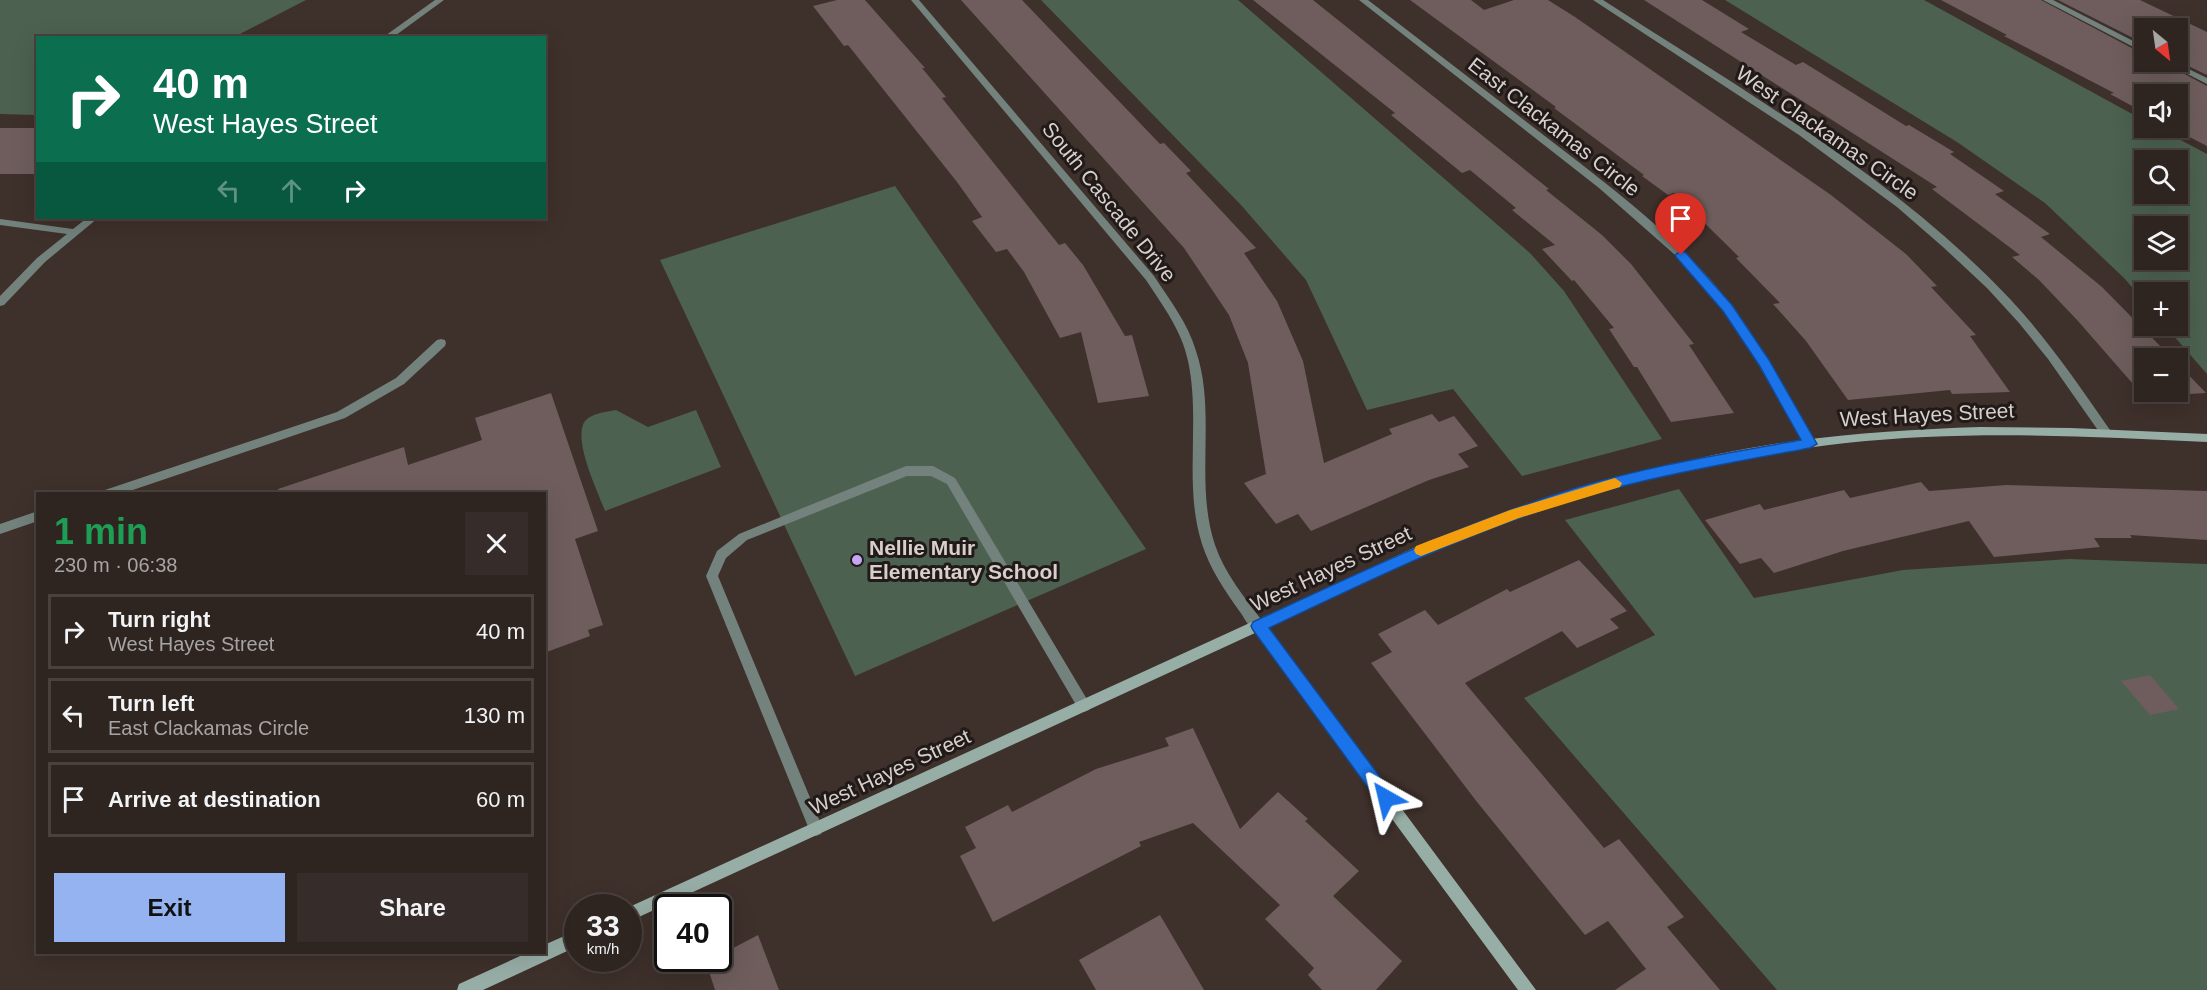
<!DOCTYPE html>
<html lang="en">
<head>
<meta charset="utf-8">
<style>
	body { margin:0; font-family:Arial,sans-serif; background:#362c29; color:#f1f3f6; height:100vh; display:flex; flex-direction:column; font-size:22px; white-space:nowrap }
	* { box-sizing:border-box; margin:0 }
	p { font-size:20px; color:#a7a4a5 }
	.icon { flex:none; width:33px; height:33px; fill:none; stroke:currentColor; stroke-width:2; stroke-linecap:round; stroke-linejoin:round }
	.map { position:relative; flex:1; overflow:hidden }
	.sheet { position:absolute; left:36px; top:492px; width:510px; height:462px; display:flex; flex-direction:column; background:#2e2420; border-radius:0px; box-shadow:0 6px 24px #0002,0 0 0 2px #49413e }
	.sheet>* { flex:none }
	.hud { position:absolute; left:36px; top:36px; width:510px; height:183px; border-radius:0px; box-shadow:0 6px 24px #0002,0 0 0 2px #49413e; background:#0b6e4f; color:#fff; overflow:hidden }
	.needle { width:39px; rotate:151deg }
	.fabs { position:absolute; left:2134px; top:18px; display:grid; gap:12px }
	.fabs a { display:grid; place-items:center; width:54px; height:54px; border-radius:0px; background:#2e2420; box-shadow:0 6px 24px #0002,0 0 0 2px #49413e; font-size:30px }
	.speed { position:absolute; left:564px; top:894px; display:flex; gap:12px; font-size:30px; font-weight:700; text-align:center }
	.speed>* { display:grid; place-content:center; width:78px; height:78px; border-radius:50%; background:#2e2420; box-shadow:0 6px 24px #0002,0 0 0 2px #49413e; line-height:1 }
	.speed small { font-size:15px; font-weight:400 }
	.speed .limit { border:3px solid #111; border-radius:9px; background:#fff; color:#111 }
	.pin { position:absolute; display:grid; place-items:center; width:51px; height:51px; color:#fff; margin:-62px -26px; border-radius:50% 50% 50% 0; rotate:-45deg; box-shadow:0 0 6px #0007 }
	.pin .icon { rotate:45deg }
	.me { position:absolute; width:66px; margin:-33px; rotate:323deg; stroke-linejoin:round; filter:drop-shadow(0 0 4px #0008) }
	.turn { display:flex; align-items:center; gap:21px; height:126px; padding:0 18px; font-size:27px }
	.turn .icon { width:78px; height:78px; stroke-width:2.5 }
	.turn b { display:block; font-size:42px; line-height:51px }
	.lanes { display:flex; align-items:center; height:57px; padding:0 18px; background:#0003; justify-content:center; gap:30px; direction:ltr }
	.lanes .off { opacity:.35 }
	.round { display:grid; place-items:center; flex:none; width:63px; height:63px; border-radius:0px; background:#362c29 }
	.overview { display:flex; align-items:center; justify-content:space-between; height:102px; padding:0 18px }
	h1 { font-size:36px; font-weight:600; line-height:45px; color:#1e9e55 }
	.primary-button { display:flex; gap:12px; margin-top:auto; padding:12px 18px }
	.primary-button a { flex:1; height:69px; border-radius:0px; background:#95b2f1; color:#111; font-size:24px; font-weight:600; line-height:69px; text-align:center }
	.primary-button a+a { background:#362c29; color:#f1f3f6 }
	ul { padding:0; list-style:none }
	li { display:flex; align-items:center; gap:18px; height:75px; margin:0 12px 9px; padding:0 6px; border:3px solid #49413e; border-radius:0px }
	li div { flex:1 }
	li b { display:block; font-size:22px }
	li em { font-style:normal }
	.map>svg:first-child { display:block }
	.green { fill:#4c6150; fill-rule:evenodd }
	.building { fill:#6e5d5c }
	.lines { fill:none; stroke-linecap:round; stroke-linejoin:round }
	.lane { fill:#73827d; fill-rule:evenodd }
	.street { fill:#73827d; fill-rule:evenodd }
	.secondary { fill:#97aea6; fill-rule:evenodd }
	.route { fill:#1a73e8; stroke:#114b97; stroke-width:1.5 }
	.slow { fill:#f59e0b }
	.poi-dot { fill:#c3a7f2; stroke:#201a18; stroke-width:2 }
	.labels { text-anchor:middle; stroke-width:6; stroke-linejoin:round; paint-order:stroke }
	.street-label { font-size:21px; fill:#d8cfcc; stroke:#201a18 }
	.poi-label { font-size:21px; font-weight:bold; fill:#d8cfcc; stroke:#201a18; text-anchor:start }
</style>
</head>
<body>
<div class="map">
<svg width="2207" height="990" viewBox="0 0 2207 990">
	<rect width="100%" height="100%" fill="#3e302b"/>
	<!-- green -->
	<path class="green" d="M0,0H306L234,37L38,38L37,115L0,114Z
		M1041,0H1238L1530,253L1564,291L1662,439L1522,476L1453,389L1367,410L1306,280L1241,205Z
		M1725,0H1924L2145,121V128H2158L2207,154V374L2165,326H2178V292H2145V302L2124,278L2045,203L1957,142ZM2145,160H2178V194H2145ZM2178,226V260H2145V226Z
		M895,186L1146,549L855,676L660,260Z
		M616,410L648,427L696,410L721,467L605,511C598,492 572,439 585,421C592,413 606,412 616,410Z
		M1679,489L1754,598L1903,570L2069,559L2207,564V990H1777L1524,698L1655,635L1565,520Z"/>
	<!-- building -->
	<path class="building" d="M837,0H865L925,68H922L946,97L942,98L1059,245L1065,243L1083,265L1125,336L1132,335L1149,396L1098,403L1081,332L1060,338L1024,272L1007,249L996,252L972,221L982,217L957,182L848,45L844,46L813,6Z
		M961,0H1022L1160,144L1164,143L1191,171L1186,173L1256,248L1244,253L1277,301L1303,361L1324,463L1392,434L1389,429L1432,414L1439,422L1454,416L1478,446L1458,454L1469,467L1429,480L1311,531L1298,514L1276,524L1244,483L1266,474L1248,363L1229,315L1184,248Z
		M1253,0H1313L1549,189L1546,190L1602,235L1631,264L1694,344L1689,345L1734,413L1671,422L1637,367H1634L1609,329L1614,328L1574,280L1572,281L1542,249L1555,245L1512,210L1516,208L1470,170L1462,173L1391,115L1395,113Z
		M1410,0H1471L1484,10L1514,0H1548L1575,17L1831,195L1906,254L1937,286L1931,287L1976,335L1970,336L2010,392L1952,394L1950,390L1848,400L1806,341L1773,304L1780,303L1736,258L1739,257L1674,193L1668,195L1642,176L1644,175L1554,108L1556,107Z
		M1644,0H1702L1749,29L1741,32L1796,65L1803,62L1906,126L1909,125L1954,152L1950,154L2004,191L1995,194L2050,234L2041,237L2102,287L2172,358H2145V384H2133L2078,321L2039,280L2012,257L2020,255L1932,189L1937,187Z
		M1941,0H2041L2145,55V62H2162L2207,86V146L2172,128H2178V94H2145V113L2110,94L2114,93L2004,36L2007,35Z
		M2058,0H2140L2207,32V75L2178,61V28H2145V44Z
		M0,128H38V174H0Z
		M2178,364L2206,393L2155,396L2151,392H2178Z
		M551,393L598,531L575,539L603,625L588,630L590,636L544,653V494H279L278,489L404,447L408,465L482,440L475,418Z
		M1921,482L1929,491L2006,485L2207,491V540L2130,535L2132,538H2094L2100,547L1994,557L1969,521L1843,551L1774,573L1761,558L1740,564L1705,520L1760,504L1764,510L1844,490L1850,498Z
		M1579,560L1627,611L1610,619L1619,628L1577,648L1562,631L1465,683L1604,848L1619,839L1684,917L1667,927L1720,990H1615L1646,969L1608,921L1585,935L1477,802L1371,663L1392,652L1378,634L1425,610L1438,625L1507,589L1510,592Z
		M2150,675L2179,709L2150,715L2121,681Z
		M1193,728L1240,829L1278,792L1308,819L1305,821L1359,871L1333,896L1402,961L1376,990H1322L1308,975L1314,968L1265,919L1280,905L1193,823L1139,842L1141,846L993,922L960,856L976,848L965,827L1008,805L1012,812L1096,769L1169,746L1165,738Z
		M1160,915L1204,990H1096L1079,960Z
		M758,935L779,990H715L706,962L718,958V956Z"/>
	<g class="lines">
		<!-- lane -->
		<path class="lane" d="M441,339L445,340L446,343L445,346L404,384L345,418L121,494H100L102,491L337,412L396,378L437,340Z
			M906,466H933L955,478L1091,706L1089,710L1084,712L1079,710L947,484L931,476H907L747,540L726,558L718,576L823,829L821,834L816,836L811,834L809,829L706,576L717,551L739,534Z
			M38,511V521L0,534V524Z"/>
		<!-- street -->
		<path class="street" d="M435,0H444L392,38H382Z
			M911,0H919L1154,276C1169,299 1188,323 1196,351C1217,413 1194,482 1215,545C1225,574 1245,598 1263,622L1265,626L1263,630C1251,634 1246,620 1240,612C1225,591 1210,569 1202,544C1183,485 1201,421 1188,361C1182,331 1163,306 1146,280Z
			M1359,0H1368C1433,50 1498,100 1563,150C1617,192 1672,234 1716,286C1755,333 1784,387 1814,440L1816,443L1814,446H1806L1740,333L1709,291L1674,254L1599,188Z
			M1593,0H1603C1744,91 1895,177 2011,300C2048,340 2079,385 2110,430L2112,433L2110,436H2102L2048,359L2019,323L1987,288L1943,247L1897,207L1799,135Z
			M2043,0H2053L2145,47V53Z
			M2164,62H2174L2207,78V84Z
			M87,218H98L45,262L4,305L0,306V296L37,258L67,234L0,225V219L73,229Z"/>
		<!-- secondary -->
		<path class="secondary" d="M1980,427L2071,428L2207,434V442C2087,436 1966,430 1846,443C1707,458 1569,496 1440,548C1381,571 1324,601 1267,627L1536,990H1518L1255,633L628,922L627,908L1429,541C1547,497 1668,459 1794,441C1856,433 1918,429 1980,427Z
			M578,930V946L483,990H457L459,984L529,952H544V945Z"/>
	</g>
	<!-- route -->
	<path class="route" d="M1681,251L1685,252L1732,305L1769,360L1817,444L1810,448C1724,464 1636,479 1553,506C1454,539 1362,584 1269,628L1392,793L1394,798L1392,804L1386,806L1380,804L1253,630L1251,626L1253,622C1350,577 1446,531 1548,497C1630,469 1716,455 1801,440L1759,365L1723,311L1677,258L1675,255Z"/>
	<!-- slow -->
	<path class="slow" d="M1615,478L1622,483L1620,487L1519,518L1421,556L1416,554L1414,550L1416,546L1510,510Z"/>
	<!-- markers -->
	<circle class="poi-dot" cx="857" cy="560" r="6"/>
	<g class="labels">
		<!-- street labels -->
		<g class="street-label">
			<text transform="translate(1554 127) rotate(38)" y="7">East Clackamas Circle</text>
			<text transform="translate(1827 133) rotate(35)" y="7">West Clackamas Circle</text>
			<text transform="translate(1109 202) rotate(51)" y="7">South Cascade Drive</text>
			<text transform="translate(1927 415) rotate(-3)" y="7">West Hayes Street</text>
			<text transform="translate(1331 569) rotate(-25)" y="7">West Hayes Street</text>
			<text transform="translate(890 772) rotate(-25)" y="7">West Hayes Street</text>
		</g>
		<!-- poi labels -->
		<g class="poi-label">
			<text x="869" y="555">Nellie Muir<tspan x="869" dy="24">Elementary School</tspan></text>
		</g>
	</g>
</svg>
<div class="fabs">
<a><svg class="needle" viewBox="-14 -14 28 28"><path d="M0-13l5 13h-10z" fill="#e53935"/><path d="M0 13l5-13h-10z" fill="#a7a4a5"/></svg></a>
<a><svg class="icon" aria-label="sound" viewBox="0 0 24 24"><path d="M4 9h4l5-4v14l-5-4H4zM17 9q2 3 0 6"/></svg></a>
<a><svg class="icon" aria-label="search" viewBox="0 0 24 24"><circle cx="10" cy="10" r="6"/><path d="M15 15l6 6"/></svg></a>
<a><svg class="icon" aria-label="layers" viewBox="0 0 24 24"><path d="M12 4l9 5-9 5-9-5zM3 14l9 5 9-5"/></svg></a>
<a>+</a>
<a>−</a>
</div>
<div class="speed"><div>33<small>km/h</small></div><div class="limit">40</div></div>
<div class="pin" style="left:1681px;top:255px;background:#d93025"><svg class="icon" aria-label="arrive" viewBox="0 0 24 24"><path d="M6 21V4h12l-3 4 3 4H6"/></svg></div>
<svg class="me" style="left:1386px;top:798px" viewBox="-20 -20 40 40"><path d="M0-17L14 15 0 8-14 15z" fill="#1a73e8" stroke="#fff" stroke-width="4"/></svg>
<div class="hud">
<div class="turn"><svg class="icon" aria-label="right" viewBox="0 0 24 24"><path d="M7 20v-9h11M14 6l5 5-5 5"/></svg><div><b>40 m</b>West Hayes Street</div></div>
<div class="lanes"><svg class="icon off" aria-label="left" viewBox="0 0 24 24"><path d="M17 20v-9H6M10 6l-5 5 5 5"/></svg><svg class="icon off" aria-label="ahead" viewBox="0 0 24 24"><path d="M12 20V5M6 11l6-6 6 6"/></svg><svg class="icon" aria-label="right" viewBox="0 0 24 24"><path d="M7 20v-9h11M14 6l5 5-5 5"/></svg></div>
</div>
<section class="sheet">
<div class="overview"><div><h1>1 min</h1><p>230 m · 06:38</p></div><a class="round"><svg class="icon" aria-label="close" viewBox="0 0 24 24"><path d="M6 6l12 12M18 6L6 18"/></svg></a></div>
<ul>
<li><svg class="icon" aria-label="right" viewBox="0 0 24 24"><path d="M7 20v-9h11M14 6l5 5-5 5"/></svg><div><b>Turn right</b><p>West Hayes Street</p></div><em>40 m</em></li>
<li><svg class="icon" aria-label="left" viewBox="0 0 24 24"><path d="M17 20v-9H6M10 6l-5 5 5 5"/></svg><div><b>Turn left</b><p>East Clackamas Circle</p></div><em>130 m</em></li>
<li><svg class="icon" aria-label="arrive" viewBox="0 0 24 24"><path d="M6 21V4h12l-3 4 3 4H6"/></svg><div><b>Arrive at destination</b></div><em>60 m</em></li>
</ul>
<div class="primary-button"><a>Exit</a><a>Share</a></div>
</section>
</div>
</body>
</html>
